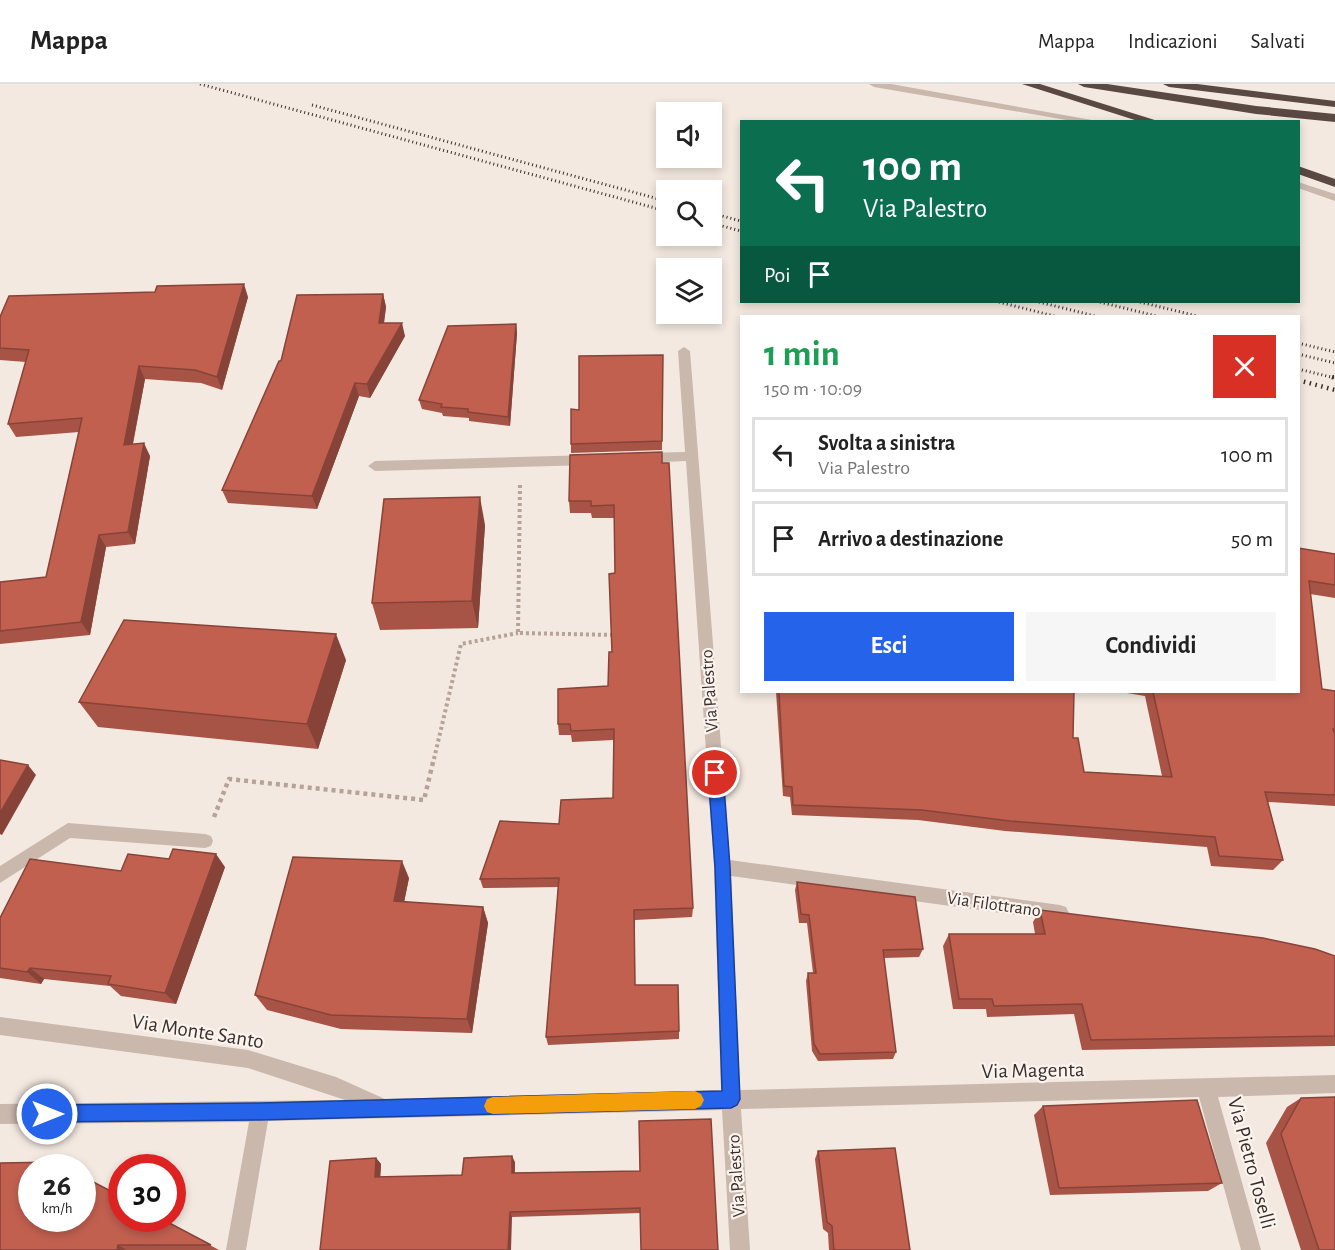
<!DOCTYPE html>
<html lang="it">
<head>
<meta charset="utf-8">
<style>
	body { margin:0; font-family:"Alegreya Sans",sans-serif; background:#f6f6f6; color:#222; height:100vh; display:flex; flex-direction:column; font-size:22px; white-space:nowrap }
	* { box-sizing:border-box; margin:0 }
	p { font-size:20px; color:#767676 }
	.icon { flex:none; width:33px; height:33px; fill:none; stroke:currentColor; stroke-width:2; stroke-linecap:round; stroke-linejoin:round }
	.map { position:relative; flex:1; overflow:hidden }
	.details { position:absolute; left:740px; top:231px; width:560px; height:378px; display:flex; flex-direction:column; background:#fff; border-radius:0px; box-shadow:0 3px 9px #0003 }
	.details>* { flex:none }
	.banner { position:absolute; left:740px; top:36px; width:560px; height:183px; border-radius:0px; box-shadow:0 3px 9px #0003; background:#0b6e4f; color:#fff; overflow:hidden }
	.fabs { position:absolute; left:656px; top:18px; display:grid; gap:12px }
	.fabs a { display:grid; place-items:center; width:66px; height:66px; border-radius:0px; background:#fff; box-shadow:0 3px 9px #0003; font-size:30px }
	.speed { position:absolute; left:18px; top:1070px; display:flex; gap:12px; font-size:30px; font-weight:700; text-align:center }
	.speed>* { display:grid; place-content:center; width:78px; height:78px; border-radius:50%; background:#fff; box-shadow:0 3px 9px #0003; line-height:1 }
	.speed small { font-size:15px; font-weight:400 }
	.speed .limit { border:9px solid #d22; background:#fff; color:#111 }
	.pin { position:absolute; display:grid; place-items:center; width:51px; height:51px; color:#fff; margin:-26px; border:3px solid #fff; border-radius:50%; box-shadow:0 2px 6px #0007 }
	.me { position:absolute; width:66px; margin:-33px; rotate:90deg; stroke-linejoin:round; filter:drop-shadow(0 0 4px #0008) }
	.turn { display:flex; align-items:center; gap:21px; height:126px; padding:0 24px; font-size:27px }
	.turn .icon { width:78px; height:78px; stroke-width:2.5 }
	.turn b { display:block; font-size:42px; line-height:51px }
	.then { display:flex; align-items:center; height:57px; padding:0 24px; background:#0003; gap:12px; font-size:22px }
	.round { display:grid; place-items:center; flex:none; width:63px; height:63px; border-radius:0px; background:#f6f6f6 }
	.summary { display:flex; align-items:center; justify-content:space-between; height:102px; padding:0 24px }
	h1 { font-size:36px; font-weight:700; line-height:45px; color:#1e9e55 }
	.action { display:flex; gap:12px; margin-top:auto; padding:12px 24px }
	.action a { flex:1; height:69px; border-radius:0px; background:#2563eb; color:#fff; font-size:24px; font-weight:700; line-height:69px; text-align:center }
	.action a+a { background:#f6f6f6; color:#222 }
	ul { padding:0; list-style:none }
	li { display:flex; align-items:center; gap:18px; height:75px; margin:0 12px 9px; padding:0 12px; border:3px solid #e0e0e0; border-radius:0px }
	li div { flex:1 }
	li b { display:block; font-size:22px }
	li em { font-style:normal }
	header { display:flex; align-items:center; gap:36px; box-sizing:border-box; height:84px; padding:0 30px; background:#fff; border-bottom:2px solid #e0e0e0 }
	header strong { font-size:28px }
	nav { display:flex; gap:33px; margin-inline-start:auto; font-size:21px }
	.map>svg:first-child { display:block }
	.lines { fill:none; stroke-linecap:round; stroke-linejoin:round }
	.path-far1 { stroke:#b7a297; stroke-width:4; stroke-dasharray:3 3; stroke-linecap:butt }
	.path { stroke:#b7a297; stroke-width:4.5; stroke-dasharray:4 4; stroke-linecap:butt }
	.street { fill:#cbb8ad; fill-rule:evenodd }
	.highway { fill:#5a4843; fill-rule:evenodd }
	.rail-far1 { stroke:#3a2e2b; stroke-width:3; stroke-dasharray:1 3; stroke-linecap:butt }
	.rail { stroke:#3a2e2b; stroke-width:4.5; stroke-dasharray:1.5 4.5; stroke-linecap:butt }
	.wall { fill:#a75345 }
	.shaded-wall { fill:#884338 }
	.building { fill:#c26050; stroke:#884338; stroke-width:1.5 }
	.route { fill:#2563eb; stroke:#184099; stroke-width:1.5 }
	.slow { fill:#f59e0b }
	.labels { text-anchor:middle; stroke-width:4.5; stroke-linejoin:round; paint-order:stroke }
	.street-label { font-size:18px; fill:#3a2e2b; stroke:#faf3ee }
	.near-street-label { font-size:21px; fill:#3a2e2b; stroke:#faf3ee }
</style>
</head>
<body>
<header>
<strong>Mappa</strong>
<nav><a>Mappa</a><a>Indicazioni</a><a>Salvati</a></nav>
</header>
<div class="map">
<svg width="1335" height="1166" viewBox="0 0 1335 1166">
	<rect width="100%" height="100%" fill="#f3e9e1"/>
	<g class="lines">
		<!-- path-far1 -->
		<path class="path-far1" d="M520,401L518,549L614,551
			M434,675L461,560L518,549"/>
		<!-- path -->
		<path class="path" d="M214,733L229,695L424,716L434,674"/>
		<!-- street -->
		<path class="street" d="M869,0H891L1103,38H1078L874,3Z
			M1298,98L1335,110V117L1298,104Z
			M684,263L690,267L730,776L1060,821L1066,823L1069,829L1066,835L1060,837L731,792L740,1006L1335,991V1009L1218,1013L1261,1166H1241L1199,1013L741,1025L750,1166H730L722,1026L268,1037L246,1166H226L249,1038L0,1040V1020L345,1016L248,984L0,951V933L248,966L336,993L385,1015L721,1006L714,783L686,377L642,379L635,374L642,369L685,368L678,267Z
			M591,371L598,376L591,381L375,387L368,382L375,377Z
			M68,739L205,750L211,752L213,757L211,762L205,764L70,754L0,799V782Z"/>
		<!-- highway -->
		<path class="highway" d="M1022,0H1040L1161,38H1141Z
			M1078,0H1107L1256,22L1335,30V38L1256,30L1084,3Z
			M1163,0H1197L1335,17V23L1169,3Z
			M1298,82L1335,95V103L1298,90Z"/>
		<!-- rail-far1 -->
		<path class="rail-far1" d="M200,0L666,127
			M312,21L666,117
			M711,129L741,137
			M711,139L741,147
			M999,218L1054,232
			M1039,218L1095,232
			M1100,218L1156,232
			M1140,218L1197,232
			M1298,259L1335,268
			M1298,270L1335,279
			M1298,285L1335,294"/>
		<!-- rail -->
		<path class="rail" d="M1332,293L1335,294
			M1298,296L1335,306"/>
	</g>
	<!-- wall -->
	<path class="wall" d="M383,210L386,223L384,239L405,252L370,314L359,312L317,425L228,419L222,406L281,277Z
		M248,213L222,306L201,299L145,295L133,360L150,372L135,460L106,463L90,551L0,560V498L46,493L79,348L16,353L8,340L26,278L0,276V233Z
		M516,240L517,249L510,342L469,337V334L443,332L442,329L422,325L419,316Z
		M663,271L662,366L571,369V360L579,326Z
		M662,379L693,824L692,833L635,836V901L679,947V955L548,961L546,953L558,803L483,804L480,795L559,740L613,714L614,656L572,658L571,651H559L558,640L608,602L612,568L615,489L614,434H592L591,429H570L569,417Z
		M485,441L478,544L380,546L372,519Z
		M1298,464L1335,470V514L1310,510L1322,605L1335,607V722L1268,718L1283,776L1273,786L1211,782L1207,763L1005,747L918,736L792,731L790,713L783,712L776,608H1074L1073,654L1084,688L1162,692L1145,612L1121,608H1298Z
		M346,576L318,665L98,643L79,618Z
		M225,783L176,920L121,912L110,902L44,895L41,900L0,894V834L121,787Z
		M409,794L404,818L483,823L488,839L472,949L341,945L267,926L255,911Z
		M797,798L923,865L919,873L884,874L896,968L893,975L818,977L812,967L806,897L808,889H813L807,839H799L795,806Z
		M1040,826L1335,872V962L1082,966L1074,930L987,933L986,925H953L943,862L949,850H1035L1033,838Z
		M1301,1014L1335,1166H1301L1266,1059L1287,1023Z
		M1043,1022L1222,1099L1208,1107L1050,1111L1034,1031Z
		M818,1067L910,1166H829L828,1149L823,1145L815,1075Z
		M376,1074L381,1080L380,1093L462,1091L515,1078V1089L640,1087V1129L512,1133L320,1166Z
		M160,1134L219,1166H0Z"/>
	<!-- shaded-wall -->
	<path class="shaded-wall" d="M244,200L248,213L222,306L217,293Z
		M383,210L386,223L382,252L379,239Z
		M402,239L405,252L370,314L367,300Z
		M516,240L517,249L510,342L508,333Z
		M139,282L145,295L130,374L124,361Z
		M355,299L359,312L317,425L312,412Z
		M144,359L150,372L135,460L128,448Z
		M480,413L485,441L478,544L472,517Z
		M99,451L106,463L90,551L81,538Z
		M336,550L346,576L318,665L307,640Z
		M28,681L36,691L2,751L0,750V729Z
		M216,770L225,783L176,920L165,909Z
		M402,777L409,794L401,833L394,817Z
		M483,823L488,839L472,949L467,935Z
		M30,884L44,895L41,900L27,888Z
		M512,1072L515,1078L514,1095L512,1089Z
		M376,1074L381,1080L380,1099L375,1093Z
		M510,1128L512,1133L511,1166H508Z
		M118,1161L127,1166H117Z"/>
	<!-- building -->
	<path class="building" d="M244,200L217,293L195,286L139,282L124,361L144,359L128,448L99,451L81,538L0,547V498L46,493L82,334L8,340L29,266L0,264V233L9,212L155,208L157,202Z
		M383,210L379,239H402L367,300L355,299L312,412L222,406L279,277H281L297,211Z
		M516,240L508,333L468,328V325L441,323L442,320L419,316L448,242Z
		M663,271L662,357L571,360V325L579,326V272Z
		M662,368V379H669L693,824L634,826L635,901H678L679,947L546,953L559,794L480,795L500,737L559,740L561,716L613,714L614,645L571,647L570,640H558V605L608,602L609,568H612L609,490L615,489L614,421L591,422V417H569L570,371Z
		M480,413L472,517L372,519L384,415Z
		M1298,464L1335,470V501L1309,497L1322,605L1335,607V645H1333L1335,650V711L1265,708L1283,776L1219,772L1215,753L1010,737L922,726L793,721L792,703L784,702L779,608H1074L1073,654H1078L1084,688L1172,693L1153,608H1298Z
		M124,536L336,550L307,640L79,618Z
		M0,676L28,681L0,729Z
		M173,765L216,770L165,909L108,900L111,892L30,884L27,888L0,884V834L30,775L121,787L128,770L169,775Z
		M293,773L402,777L394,817L483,823L467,935L331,931L255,911Z
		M797,798L915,813L923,865L883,866L896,968L820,970L814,960L808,889H816L809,831L801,830Z
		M1040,826L1263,854L1315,865L1335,872V952L1091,956L1082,920L994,922L992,915H959L949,850H1045Z
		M1335,1013V1166H1319L1281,1050L1301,1014Z
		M1197,1016L1222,1099L1059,1104L1043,1022Z
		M711,1035L718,1166H641L640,1124L510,1128L508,1166H320L330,1077L376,1074L375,1093L462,1091L464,1074L512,1072V1089L640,1087L639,1037Z
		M895,1064L910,1166H834L832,1142L827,1138L818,1067Z
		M56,1078L66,1083H32V1134H82V1092L122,1113V1134H160L211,1161H118L117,1166H0V1079Z"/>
	<!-- route -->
	<path class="route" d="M715,683L720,685L723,689L730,783L740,1015L737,1021L731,1024L260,1036L47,1038L41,1036L39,1030L41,1023L47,1021L260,1019L722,1007L715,783L708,689L710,685Z"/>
	<!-- slow -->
	<path class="slow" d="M695,1007L701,1010L704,1016L701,1022L695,1025L493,1030L487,1028L484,1022L487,1015L493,1013Z"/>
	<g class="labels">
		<!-- street labels -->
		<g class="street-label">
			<text transform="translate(709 607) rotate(-94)" y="6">Via Palestro</text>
			<text transform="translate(994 820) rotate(8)" y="6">Via Filottrano</text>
			<text transform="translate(736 1092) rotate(-94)" y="6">Via Palestro</text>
		</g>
		<!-- near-street labels -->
		<g class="near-street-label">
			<text transform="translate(198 947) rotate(9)" y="7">Via Monte Santo</text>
			<text transform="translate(1033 986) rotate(-1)" y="7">Via Magenta</text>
			<text transform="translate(1252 1079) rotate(75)" y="7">Via Pietro Toselli</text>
		</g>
	</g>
</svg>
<div class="fabs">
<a><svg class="icon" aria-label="sound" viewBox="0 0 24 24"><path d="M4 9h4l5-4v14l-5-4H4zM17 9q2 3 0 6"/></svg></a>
<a><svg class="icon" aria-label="search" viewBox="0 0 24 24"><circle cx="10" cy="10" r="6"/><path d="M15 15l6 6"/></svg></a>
<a><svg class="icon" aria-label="layers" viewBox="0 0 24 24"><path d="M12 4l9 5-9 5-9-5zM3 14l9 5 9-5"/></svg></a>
</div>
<div class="speed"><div>26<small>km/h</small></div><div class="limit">30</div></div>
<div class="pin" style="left:715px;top:689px;background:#d93025"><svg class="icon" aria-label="arrive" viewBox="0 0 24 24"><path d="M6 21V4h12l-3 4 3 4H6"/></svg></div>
<svg class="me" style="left:47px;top:1030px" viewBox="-20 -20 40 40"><circle r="17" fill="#2563eb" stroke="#fff" stroke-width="3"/><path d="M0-11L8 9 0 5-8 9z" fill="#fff"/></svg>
<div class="banner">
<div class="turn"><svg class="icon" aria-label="left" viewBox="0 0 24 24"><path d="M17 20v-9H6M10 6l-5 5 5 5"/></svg><div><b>100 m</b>Via Palestro</div></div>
<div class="then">Poi<svg class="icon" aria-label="arrive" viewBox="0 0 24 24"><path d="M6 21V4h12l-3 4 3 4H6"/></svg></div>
</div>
<section class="details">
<div class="summary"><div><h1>1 min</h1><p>150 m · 10:09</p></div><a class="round" style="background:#d93025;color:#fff"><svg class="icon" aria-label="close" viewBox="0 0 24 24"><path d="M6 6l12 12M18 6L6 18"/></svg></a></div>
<ul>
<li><svg class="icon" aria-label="left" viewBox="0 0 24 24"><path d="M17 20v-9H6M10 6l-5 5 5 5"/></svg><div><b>Svolta a sinistra</b><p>Via Palestro</p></div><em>100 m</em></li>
<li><svg class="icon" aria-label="arrive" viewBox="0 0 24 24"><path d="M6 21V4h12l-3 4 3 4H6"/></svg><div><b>Arrivo a destinazione</b></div><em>50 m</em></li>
</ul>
<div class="action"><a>Esci</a><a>Condividi</a></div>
</section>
</div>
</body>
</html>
